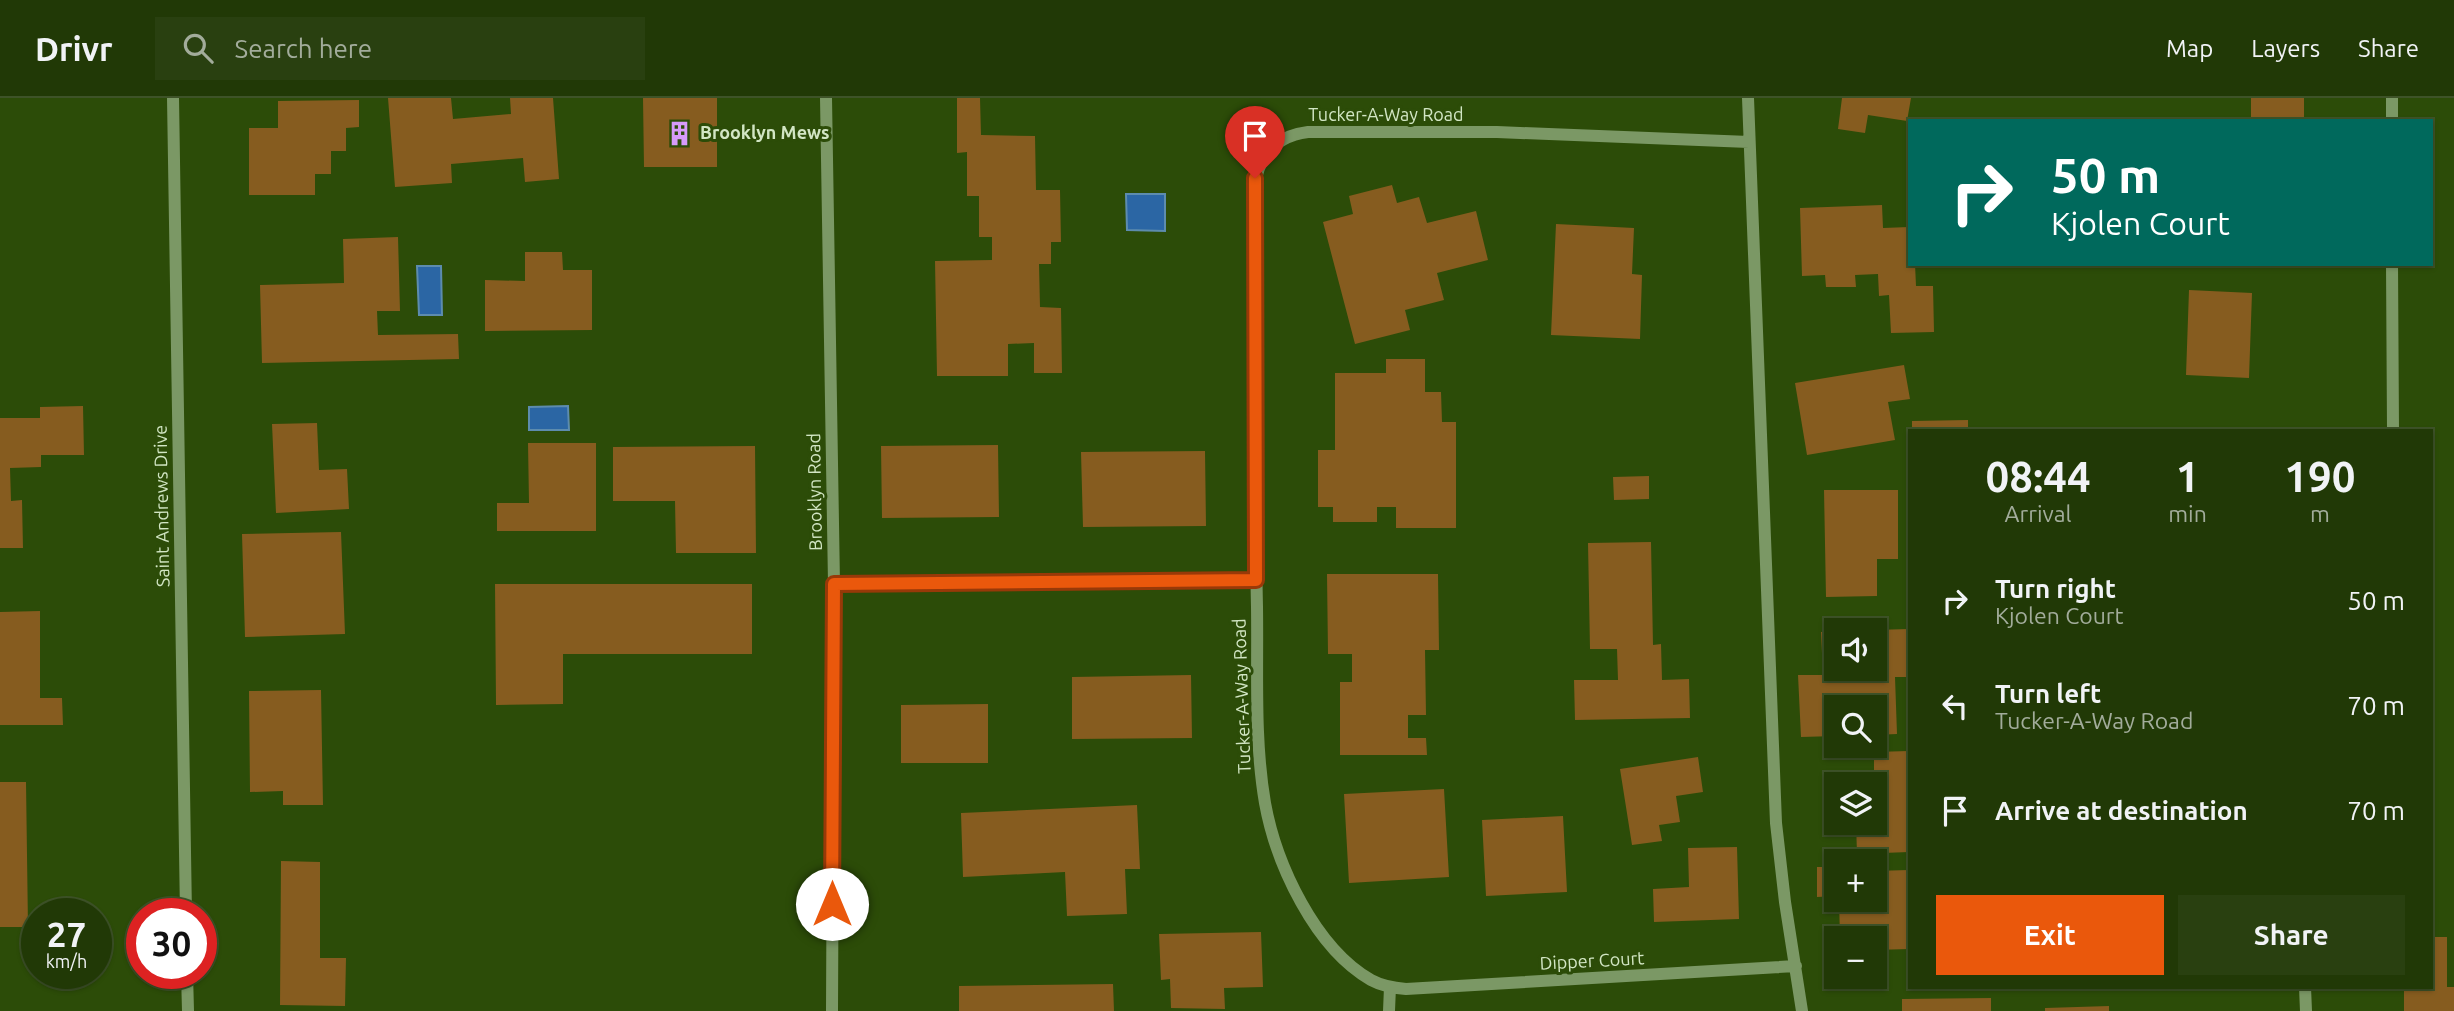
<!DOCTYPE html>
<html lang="en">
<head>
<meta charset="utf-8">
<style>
	body { margin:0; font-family:Ubuntu,sans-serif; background:#294010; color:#f1f3f6; height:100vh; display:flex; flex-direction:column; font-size:26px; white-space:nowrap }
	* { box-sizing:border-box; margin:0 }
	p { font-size:23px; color:#a2ac9b }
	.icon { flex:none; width:38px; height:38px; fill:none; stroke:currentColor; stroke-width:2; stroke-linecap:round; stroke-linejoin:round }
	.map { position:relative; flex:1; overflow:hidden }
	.details { position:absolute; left:1908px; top:331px; width:525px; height:560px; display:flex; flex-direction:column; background:#213906; border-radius:0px; box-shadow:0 2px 5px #0004,0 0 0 2px #3e5328 }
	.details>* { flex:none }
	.banner { position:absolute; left:1908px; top:21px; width:525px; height:147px; border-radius:0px; box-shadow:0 2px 5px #0004,0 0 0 2px #3e5328; background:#00695c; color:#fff; overflow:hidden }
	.tools { position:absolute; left:1824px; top:520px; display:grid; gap:14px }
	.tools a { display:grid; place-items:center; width:63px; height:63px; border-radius:0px; background:#213906; box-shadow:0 2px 5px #0004,0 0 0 2px #3e5328; font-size:35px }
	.speed { position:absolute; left:21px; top:800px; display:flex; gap:14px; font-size:35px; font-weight:700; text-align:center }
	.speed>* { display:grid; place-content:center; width:91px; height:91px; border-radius:50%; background:#213906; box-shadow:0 2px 5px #0004,0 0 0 2px #3e5328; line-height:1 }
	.speed small { font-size:18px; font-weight:400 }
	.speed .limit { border:10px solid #d22; background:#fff; color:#111 }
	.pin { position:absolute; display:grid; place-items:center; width:60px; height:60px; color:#fff; margin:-72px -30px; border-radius:50% 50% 50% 0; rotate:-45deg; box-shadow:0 0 7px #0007 }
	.pin .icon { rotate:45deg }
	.me { position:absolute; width:77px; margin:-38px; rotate:0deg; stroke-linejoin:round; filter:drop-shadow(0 0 5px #0008) }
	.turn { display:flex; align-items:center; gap:24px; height:147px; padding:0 28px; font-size:32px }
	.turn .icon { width:91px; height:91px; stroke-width:2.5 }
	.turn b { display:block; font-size:49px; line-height:60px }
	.eta { display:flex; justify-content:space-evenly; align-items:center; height:119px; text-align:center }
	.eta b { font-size:42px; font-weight:700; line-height:49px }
	.cta { display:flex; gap:14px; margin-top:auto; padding:14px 28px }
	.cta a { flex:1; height:80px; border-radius:0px; background:#ea580c; color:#fff; font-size:28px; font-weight:700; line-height:80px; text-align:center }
	.cta a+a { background:#294010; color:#f1f3f6 }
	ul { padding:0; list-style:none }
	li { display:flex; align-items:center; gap:21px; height:105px; padding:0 28px }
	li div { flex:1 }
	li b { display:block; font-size:26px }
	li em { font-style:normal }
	header { display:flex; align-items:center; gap:42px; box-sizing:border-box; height:98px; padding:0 35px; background:#213906; border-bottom:2px solid #3e5328 }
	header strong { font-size:33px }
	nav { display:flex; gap:38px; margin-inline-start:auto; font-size:24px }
	.search { width:490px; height:63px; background:#294010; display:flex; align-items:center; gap:18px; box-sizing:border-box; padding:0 24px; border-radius:0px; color:#a2ac9b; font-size:26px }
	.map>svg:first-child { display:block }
	.water { fill:#2b66a4; stroke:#5d8cae; stroke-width:2 }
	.building { fill:#865c1f }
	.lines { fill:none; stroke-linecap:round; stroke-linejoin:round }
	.minor { stroke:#7b9865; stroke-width:12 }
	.route-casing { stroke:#983908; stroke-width:18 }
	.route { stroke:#ea580c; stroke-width:12 }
	.labels { text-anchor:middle; stroke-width:6; stroke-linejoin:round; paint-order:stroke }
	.street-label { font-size:18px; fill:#d2e6c4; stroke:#2c4c08 }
	.poi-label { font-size:18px; font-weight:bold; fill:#d2e6c4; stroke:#2c4c08; text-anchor:start }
</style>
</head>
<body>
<header>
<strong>Drivr</strong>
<div class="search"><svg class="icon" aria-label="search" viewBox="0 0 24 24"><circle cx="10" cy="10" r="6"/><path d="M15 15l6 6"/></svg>Search here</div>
<nav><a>Map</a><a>Layers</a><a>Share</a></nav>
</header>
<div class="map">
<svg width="2454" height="913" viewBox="0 0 2454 913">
	<rect width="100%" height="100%" fill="#2c4c08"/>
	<!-- water -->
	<path class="water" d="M1126,96H1165V133L1127,132Z
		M417,168H441L442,217H419Z
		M568,308L569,332H529V309Z"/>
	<!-- building -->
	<path class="building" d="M388,0H451L453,21L511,16L510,0H553L559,81L525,84L523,60L451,66L452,85L395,89Z
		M643,0H717V69H644Z
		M957,0H980L981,37L1035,38L1036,92H1060L1061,144H1051V166H1039L1040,209L1061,210L1062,275H1034V245L1008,246V278H937L935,163L992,162V139H979V98H967V54L957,55Z
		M1842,0H1911L1907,23L1868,17L1865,35L1838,31Z
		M2251,0H2304V23H2251Z
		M359,2V29L346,30V53H331V76H315V97H249V30H278V3Z
		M1392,87L1397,105L1419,99L1427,125L1476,113L1488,162L1437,175L1444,202L1405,212L1410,232L1355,246L1323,124L1353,116L1349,98Z
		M1882,107L1883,130L1909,129V166H1915L1916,188H1933L1934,234L1891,235L1889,197L1879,198L1878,176L1855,177L1856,189H1826L1825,177L1802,178L1800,110Z
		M1556,126L1634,130L1632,176L1642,177L1640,241L1551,237Z
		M398,139L400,213H377L378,237L458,236L459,261L262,265L260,187L344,185L343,141Z
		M525,154H562L563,172H592V232L485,233V182L525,183Z
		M2189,192L2252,195L2249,280L2186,277Z
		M1386,261H1425V294H1441L1442,324H1456V430H1396V409H1377V424H1333V409H1318V352H1335V275H1386Z
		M1904,267L1910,301L1888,304L1895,342L1807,357L1795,285Z
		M83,308L84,357H41V369L10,370L11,403L22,402L23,450H0V320H40V309Z
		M1968,322V332H1912V323Z
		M317,325L319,372L347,371L349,411L276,415L272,326Z
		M528,345H596V433H497V405H529Z
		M998,347L999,419L882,420L881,348Z
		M755,348L756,455H676L675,403H613V349Z
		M1205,353L1206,428L1083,429L1081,354Z
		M1649,378V401L1614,402L1613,379Z
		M1824,392H1898V461H1877V498L1826,499Z
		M341,434L345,536L245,539L242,436Z
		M1651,444L1653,547L1661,546L1662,582L1689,581L1690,620L1575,622L1574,582H1618L1617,551H1590L1588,445Z
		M1327,476H1438L1439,552H1425L1426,617H1408V640H1426L1427,657H1340V584H1352V556H1328Z
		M495,486H752V556H563V606L496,607Z
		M40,513V600H62L63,627H0V514Z
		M1909,531V579H1895L1897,636L1874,637V609H1836V638L1801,639L1798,577H1823L1821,534L1836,533V570H1874V532Z
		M1191,577L1192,640L1072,641V579Z
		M321,592L323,707H283V693L250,694L249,593Z
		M988,606V665H901V607Z
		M1909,653V754L1857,756L1856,724H1874V654Z
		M1698,659L1703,694L1676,698L1680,724L1659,727L1662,743L1632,747L1620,671Z
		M0,684H26L28,829H0Z
		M1444,691L1449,779L1349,785L1344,696Z
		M1137,707L1140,771H1125L1127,816L1067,818L1065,774L963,779L961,715Z
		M1563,718L1567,794L1486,798L1482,722Z
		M1737,749L1739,821L1654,824L1653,791L1689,789L1688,750Z
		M281,763L320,764V860H346L345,908L280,907Z
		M1817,769H1836V798L1817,799Z
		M1909,772V851L1874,852V840H1840L1839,802H1874V773Z
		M1261,834L1263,889L1224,890L1225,911L1171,910L1170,881L1161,882L1159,836Z
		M2431,839H2447V889H2454V913H2404V889H2431Z
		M1113,886L1114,913H959V888Z
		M1991,900V913H1902V901Z
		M2109,908V913H2045V910Z"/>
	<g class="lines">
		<!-- minor -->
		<path class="minor" d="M173,0L186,816
			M826,0L834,486L832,913
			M1748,0L1776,725L1785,804L1802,913
			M2392,0V23
			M1749,44L1497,34H1308C1275,38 1258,58 1254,91C1255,230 1254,370 1257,509C1258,574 1254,641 1265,705C1276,766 1315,850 1371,882C1382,888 1394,890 1406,891L1796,868
			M2392,166L2393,332
			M834,486L1256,482
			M187,875L188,913
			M2305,889L2306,913
			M1389,913L1390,889"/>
	</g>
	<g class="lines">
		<defs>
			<path id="route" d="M832,806L834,486L1256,482L1255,80"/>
		</defs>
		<!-- route casing -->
		<use href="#route" class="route-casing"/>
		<!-- route -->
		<use href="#route" class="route"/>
	</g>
	<!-- icons -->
	<defs>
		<symbol id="building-bare" viewBox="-9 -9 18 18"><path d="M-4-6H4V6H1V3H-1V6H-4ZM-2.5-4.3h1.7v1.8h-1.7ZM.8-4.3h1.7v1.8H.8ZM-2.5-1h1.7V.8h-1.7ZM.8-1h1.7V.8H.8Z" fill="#d69bf9" stroke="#2c4c08" stroke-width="2.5" paint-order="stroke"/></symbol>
	</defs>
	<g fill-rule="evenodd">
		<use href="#building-bare" x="662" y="18" width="35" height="35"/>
	</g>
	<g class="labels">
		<!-- street labels -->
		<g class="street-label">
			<text x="1386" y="23">Tucker-A-Way Road</text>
			<text transform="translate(815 394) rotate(-91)" y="6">Brooklyn Road</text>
			<text transform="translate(162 408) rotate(-91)" y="6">Saint Andrews Drive</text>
			<text transform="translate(1242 598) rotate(-92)" y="6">Tucker-A-Way Road</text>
			<text transform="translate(1592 863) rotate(-3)" y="6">Dipper Court</text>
		</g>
		<!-- poi labels -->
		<g class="poi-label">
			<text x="700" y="41">Brooklyn Mews</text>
		</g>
	</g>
</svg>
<div class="tools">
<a><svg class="icon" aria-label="sound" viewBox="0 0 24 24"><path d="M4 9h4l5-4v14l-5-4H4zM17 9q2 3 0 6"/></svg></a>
<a><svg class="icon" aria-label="search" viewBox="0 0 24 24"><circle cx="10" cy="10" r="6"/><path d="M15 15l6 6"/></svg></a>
<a><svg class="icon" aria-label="layers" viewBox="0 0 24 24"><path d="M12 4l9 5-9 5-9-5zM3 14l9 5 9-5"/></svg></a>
<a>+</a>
<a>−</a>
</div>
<div class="speed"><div>27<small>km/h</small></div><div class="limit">30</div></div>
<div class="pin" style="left:1255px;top:80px;background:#d93025"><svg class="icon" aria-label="arrive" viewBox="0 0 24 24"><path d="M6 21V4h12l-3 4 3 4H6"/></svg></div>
<svg class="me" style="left:832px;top:806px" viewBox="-20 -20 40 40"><circle r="19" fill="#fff"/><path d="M0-13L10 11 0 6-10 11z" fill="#ea580c"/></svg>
<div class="banner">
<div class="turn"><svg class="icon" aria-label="right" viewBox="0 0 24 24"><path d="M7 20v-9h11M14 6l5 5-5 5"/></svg><div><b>50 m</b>Kjolen Court</div></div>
</div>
<section class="details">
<div class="eta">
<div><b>08:44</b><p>Arrival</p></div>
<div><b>1</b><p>min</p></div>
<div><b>190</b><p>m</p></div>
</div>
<ul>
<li><svg class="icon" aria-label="right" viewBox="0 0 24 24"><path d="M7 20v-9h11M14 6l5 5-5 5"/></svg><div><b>Turn right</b><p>Kjolen Court</p></div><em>50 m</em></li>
<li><svg class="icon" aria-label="left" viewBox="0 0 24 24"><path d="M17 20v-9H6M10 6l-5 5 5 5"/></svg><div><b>Turn left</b><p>Tucker-A-Way Road</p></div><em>70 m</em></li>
<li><svg class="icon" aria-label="arrive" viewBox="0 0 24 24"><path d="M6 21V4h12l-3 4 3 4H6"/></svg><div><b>Arrive at destination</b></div><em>70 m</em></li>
</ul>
<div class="cta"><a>Exit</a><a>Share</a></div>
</section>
</div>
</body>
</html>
